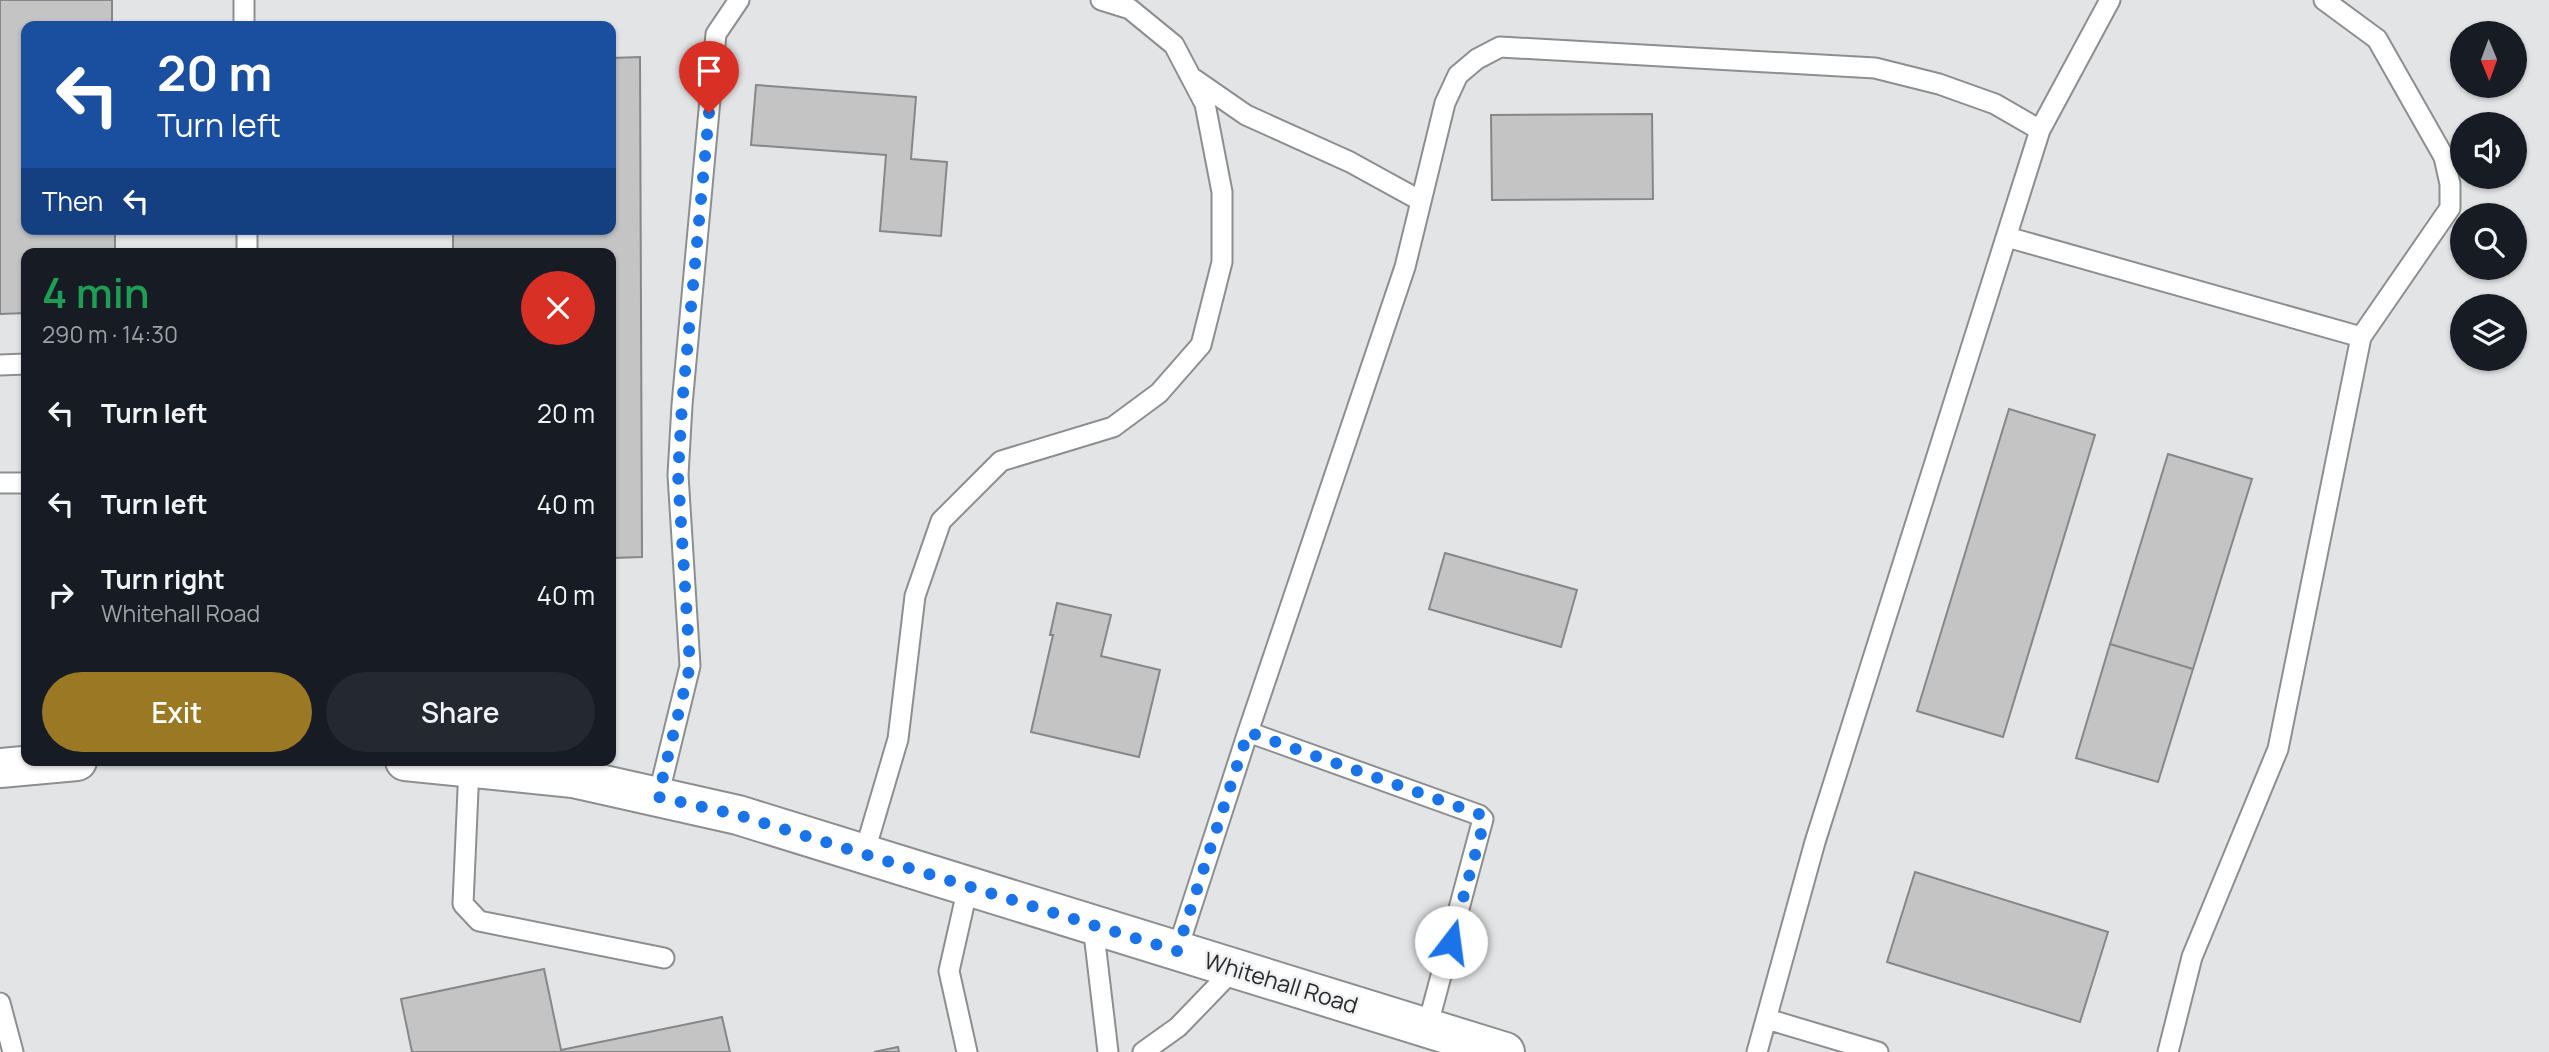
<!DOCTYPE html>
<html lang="en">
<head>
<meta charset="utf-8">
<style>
	body { margin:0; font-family:Manrope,sans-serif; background:#242831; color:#f1f3f6; height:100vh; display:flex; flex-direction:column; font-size:26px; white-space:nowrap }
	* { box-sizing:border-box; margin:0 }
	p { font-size:23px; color:#9ea1a6 }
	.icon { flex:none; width:38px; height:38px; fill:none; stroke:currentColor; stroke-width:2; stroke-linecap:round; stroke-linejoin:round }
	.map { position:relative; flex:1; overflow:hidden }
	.drawer { position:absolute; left:21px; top:248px; width:595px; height:518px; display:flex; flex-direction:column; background:#171b24; border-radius:14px; box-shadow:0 2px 5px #0004 }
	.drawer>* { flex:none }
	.guide { position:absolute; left:21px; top:21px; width:595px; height:214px; border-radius:14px; box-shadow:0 2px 5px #0004; background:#1a4fa0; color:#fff; overflow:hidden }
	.needle { width:46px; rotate:179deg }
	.tools { position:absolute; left:2450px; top:21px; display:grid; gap:14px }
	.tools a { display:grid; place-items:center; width:77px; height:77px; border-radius:50%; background:#171b24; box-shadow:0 2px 5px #0004; font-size:35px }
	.pin { position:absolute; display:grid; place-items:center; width:60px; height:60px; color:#fff; margin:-72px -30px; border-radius:50% 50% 50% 0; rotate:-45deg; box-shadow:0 0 7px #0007 }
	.pin .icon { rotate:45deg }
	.me { position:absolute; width:77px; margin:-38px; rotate:15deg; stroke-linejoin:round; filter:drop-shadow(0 0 5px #0008) }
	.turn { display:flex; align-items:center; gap:24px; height:147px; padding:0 21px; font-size:32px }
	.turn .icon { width:91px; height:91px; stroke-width:2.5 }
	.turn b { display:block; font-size:49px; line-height:60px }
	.then { display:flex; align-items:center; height:66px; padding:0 21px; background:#0003; gap:14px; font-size:26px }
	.round { display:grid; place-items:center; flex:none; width:74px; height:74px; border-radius:37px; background:#242831 }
	.headline { display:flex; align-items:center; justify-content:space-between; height:119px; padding:0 21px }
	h1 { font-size:42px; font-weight:600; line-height:52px; color:#1e9e55 }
	.cta { display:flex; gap:14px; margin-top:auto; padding:14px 21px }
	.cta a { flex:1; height:80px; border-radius:42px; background:#9b7924; color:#fff; font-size:28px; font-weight:600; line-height:80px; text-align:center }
	.cta a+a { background:#242831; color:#f1f3f6 }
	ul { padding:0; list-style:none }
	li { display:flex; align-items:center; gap:21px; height:91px; padding:0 21px }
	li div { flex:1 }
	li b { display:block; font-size:26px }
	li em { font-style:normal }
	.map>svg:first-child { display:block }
	.building { fill:#c4c4c5; stroke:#878788; stroke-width:2 }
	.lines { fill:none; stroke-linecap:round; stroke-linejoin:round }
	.lane-casing { stroke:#8d8e8f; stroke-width:23 }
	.secondary-casing { stroke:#8d8e8f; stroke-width:42 }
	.lane { stroke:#fff; stroke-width:19 }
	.secondary { stroke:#fff; stroke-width:38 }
	.route { stroke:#1a73e8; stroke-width:12; stroke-dasharray:0 21.6 }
	.labels { text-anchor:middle; stroke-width:5; stroke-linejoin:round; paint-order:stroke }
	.street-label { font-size:23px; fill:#2a2a2b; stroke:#f0f1f2 }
</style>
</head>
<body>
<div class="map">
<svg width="2549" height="1052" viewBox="0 0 2549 1052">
	<rect width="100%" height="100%" fill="#e3e4e5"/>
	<!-- building -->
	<path class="building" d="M0,0H112V26H26V229H115V254H26V313L0,314Z
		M640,57L642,557L611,558V254H453V229H611V58Z
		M756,85L916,97L911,159L947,162L941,236L880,231L886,155L751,145Z
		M1652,114L1653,199L1492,200L1491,115Z
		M2009,409L2095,435L2003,737L1917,711Z
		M2168,454L2252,479L2193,669L2110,644Z
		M1445,553L1577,590L1561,647L1429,609Z
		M1057,603L1111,615L1101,656L1160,670L1139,757L1031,732L1053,635H1050Z
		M2110,644L2193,669L2158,782L2076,758Z
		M1915,872L2108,932L2080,1022L1887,962Z
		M544,969L561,1050L722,1017L730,1052H412L401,999Z
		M898,1047L899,1052H874Z"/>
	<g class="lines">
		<defs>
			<path id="lane" d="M244,0V26
				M1194,79L1246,115L1350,162L1421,201
				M2040,130L2110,0
				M247,229V254
				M2007,237L2361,337
				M0,365L26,364
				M0,483H26
				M1248,732L1479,815L1483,819L1427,1028
				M469,767L463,904L479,921L664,958
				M658,797L690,666L678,475L682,405L716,34L739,0
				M864,854L898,739L915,596L941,521L1001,461L1113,427L1159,393L1201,345L1222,262V192L1205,104L1174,45L1130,9L1101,0
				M1093,925L1108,1052
				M1177,951L1248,732L1405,267L1445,103L1458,75L1477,59L1500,47L1875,68L1939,84L1995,104L2040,130L1815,842L1757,1052
				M0,1003L13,1052
				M1767,1019L1878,1052
				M967,1052L949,971L968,887
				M1143,1052L1178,1027L1234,969
				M2168,1052L2192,957L2278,749L2361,337L2450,208V184L2444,157L2377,39L2324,0"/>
			<path id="secondary" d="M405,761L573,778L738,815L1505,1052
				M0,768L77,761"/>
		</defs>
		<!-- lane casing -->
		<use href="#lane" class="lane-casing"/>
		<!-- secondary casing -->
		<use href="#secondary" class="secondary-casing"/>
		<!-- lane -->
		<use href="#lane" class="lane"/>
		<!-- secondary -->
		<use href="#secondary" class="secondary"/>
	</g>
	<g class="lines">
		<!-- route -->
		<path class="route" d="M709,113L682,405L678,475L690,666L658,797L738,815L1177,951L1248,732L1479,814L1483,820V826L1451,942"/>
	</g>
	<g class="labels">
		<!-- street labels -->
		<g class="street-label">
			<text transform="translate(1281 983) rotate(17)" y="8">Whitehall Road</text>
		</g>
	</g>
</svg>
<div class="tools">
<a><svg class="needle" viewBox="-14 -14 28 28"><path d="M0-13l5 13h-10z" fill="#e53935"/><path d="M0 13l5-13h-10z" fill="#9ea1a6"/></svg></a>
<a><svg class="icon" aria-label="sound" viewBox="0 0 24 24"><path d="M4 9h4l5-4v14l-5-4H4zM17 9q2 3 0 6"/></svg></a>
<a><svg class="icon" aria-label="search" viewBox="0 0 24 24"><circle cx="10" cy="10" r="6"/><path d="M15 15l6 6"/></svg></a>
<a><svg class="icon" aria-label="layers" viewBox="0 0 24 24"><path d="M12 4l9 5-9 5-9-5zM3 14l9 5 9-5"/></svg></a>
</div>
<div class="pin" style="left:709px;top:113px;background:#d93025"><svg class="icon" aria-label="arrive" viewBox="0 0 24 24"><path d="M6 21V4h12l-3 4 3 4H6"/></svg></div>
<svg class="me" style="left:1451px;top:942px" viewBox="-20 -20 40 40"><circle r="19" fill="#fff"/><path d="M0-13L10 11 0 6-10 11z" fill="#1a73e8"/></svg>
<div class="guide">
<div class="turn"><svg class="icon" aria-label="left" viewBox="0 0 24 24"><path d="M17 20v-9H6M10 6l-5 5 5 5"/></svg><div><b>20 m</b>Turn left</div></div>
<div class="then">Then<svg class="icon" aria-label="left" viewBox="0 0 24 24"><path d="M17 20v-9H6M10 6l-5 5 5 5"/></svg></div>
</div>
<section class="drawer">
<div class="headline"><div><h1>4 min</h1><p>290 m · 14:30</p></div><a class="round" style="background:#d93025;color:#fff"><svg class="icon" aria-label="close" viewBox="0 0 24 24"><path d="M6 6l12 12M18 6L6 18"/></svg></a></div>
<ul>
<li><svg class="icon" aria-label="left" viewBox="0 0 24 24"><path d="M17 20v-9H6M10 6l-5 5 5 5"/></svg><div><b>Turn left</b></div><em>20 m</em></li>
<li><svg class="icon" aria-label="left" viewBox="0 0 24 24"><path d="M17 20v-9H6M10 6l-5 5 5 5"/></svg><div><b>Turn left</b></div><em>40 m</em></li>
<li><svg class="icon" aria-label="right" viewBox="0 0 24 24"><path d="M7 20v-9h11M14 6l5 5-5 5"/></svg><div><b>Turn right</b><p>Whitehall Road</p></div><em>40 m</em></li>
</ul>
<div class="cta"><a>Exit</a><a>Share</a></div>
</section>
</div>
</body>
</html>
